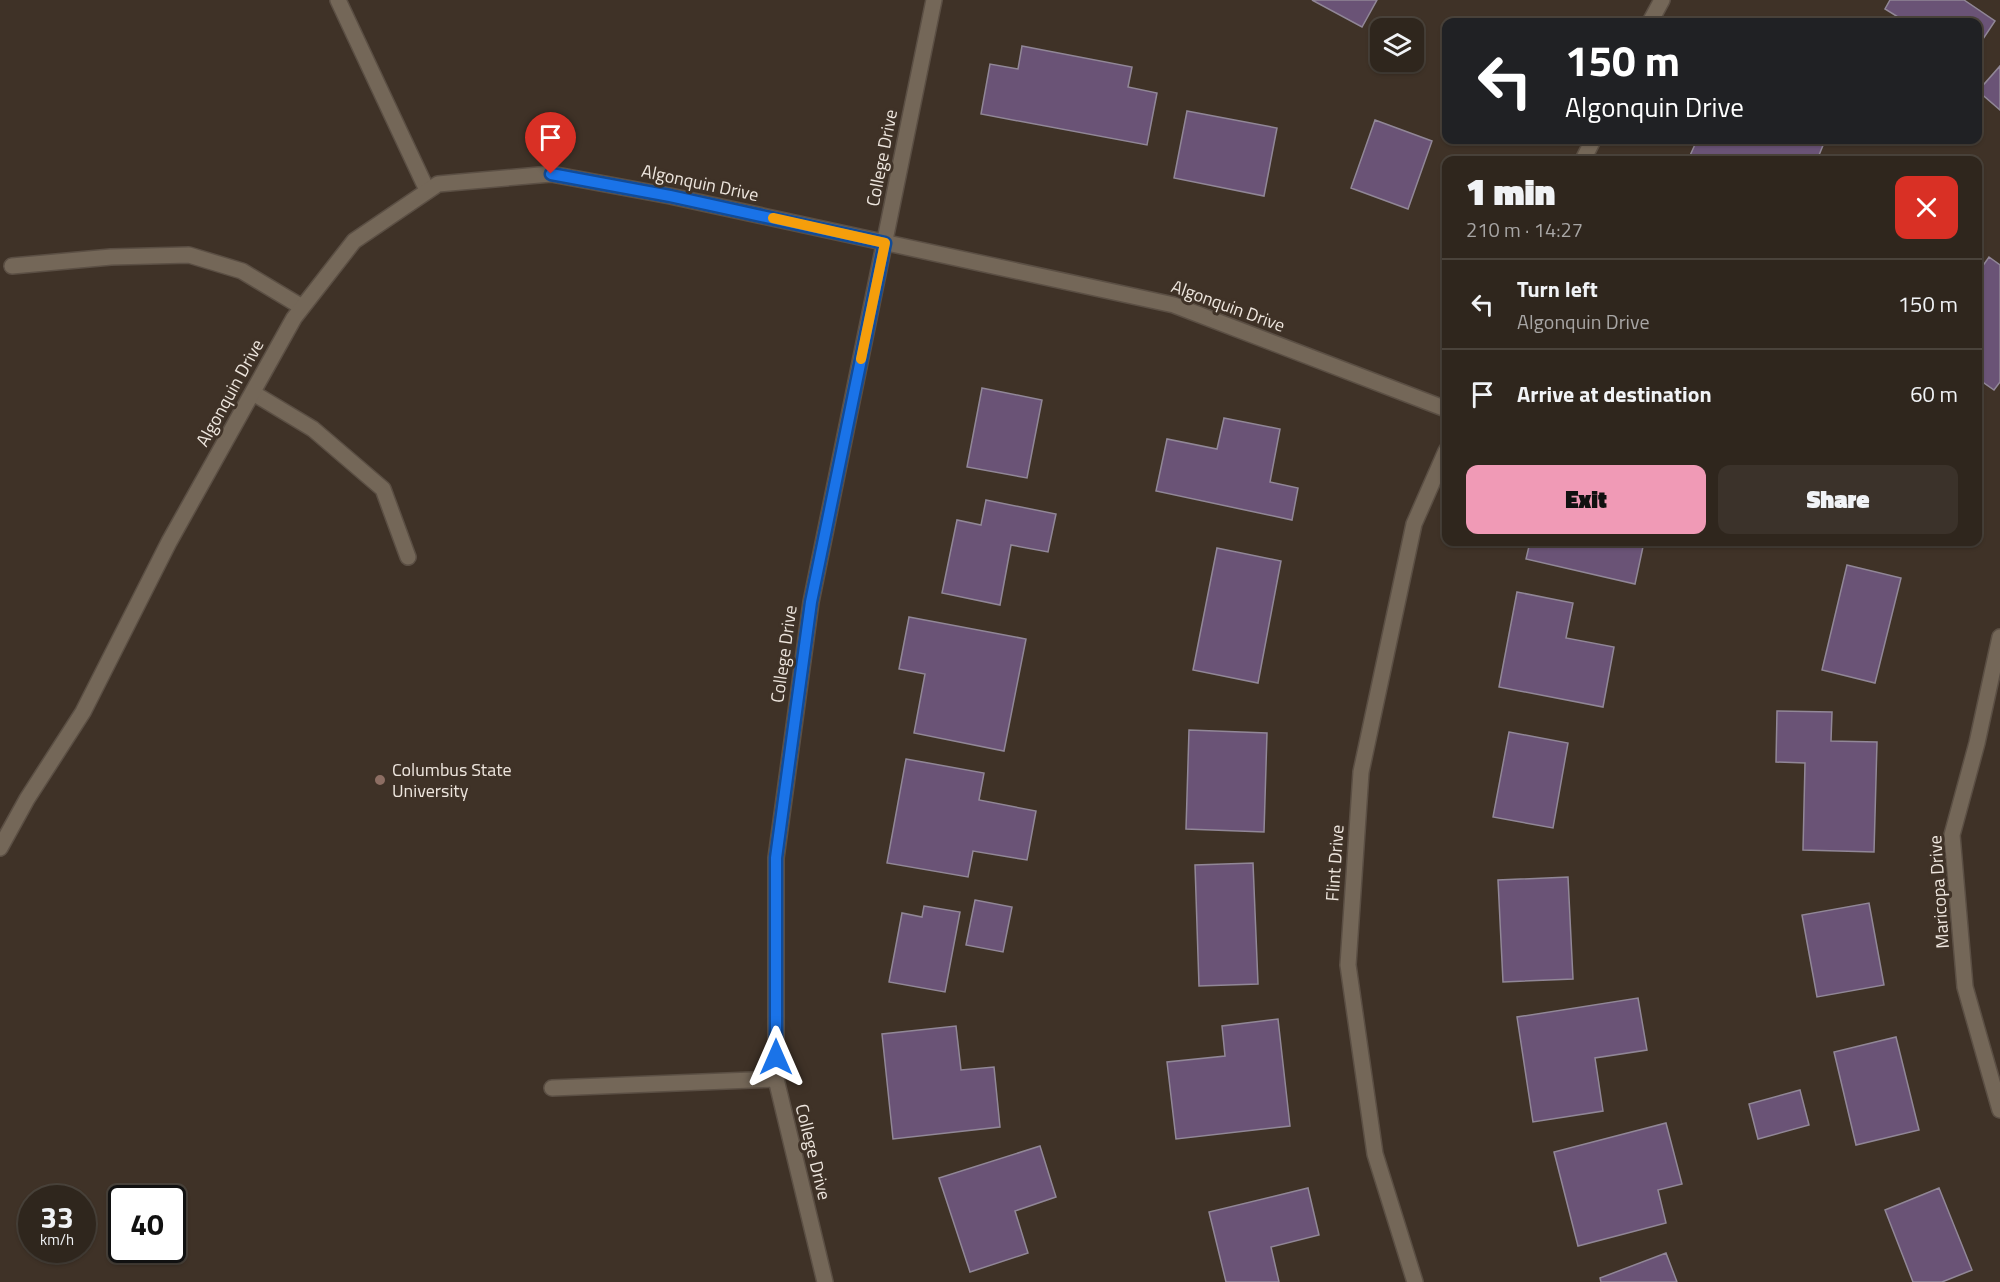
<!DOCTYPE html>
<html lang="en">
<head>
<meta charset="utf-8">
<style>
	body { margin:0; font-family:"Titillium Web",sans-serif; background:#3b322a; color:#f1f3f6; height:100vh; display:flex; flex-direction:column; font-size:22px; white-space:nowrap }
	* { box-sizing:border-box; margin:0 }
	p { font-size:20px; color:#a7a5a4 }
	.icon { flex:none; width:33px; height:33px; fill:none; stroke:currentColor; stroke-width:2; stroke-linecap:round; stroke-linejoin:round }
	.map { position:relative; flex:1; overflow:hidden }
	.sheet { position:absolute; left:1442px; top:156px; width:540px; height:390px; display:flex; flex-direction:column; background:#2f261d; border-radius:12px; box-shadow:0 2px 4px #0004,0 0 0 2px #4a433b }
	.sheet>* { flex:none }
	.guide { position:absolute; left:1442px; top:18px; width:540px; height:126px; border-radius:12px; box-shadow:0 2px 4px #0004,0 0 0 2px #4a433b; background:#202124; color:#fff; overflow:hidden }
	.controls { position:absolute; left:1370px; top:18px; display:grid; gap:12px }
	.controls a { display:grid; place-items:center; width:54px; height:54px; border-radius:12px; background:#2f261d; box-shadow:0 2px 4px #0004,0 0 0 2px #4a433b; font-size:30px }
	.speed { position:absolute; left:18px; top:1185px; display:flex; gap:12px; font-size:30px; font-weight:700; text-align:center }
	.speed>* { display:grid; place-content:center; width:78px; height:78px; border-radius:50%; background:#2f261d; box-shadow:0 2px 4px #0004,0 0 0 2px #4a433b; line-height:1 }
	.speed small { font-size:15px; font-weight:400 }
	.speed .limit { border:3px solid #111; border-radius:9px; background:#fff; color:#111 }
	.pin { position:absolute; display:grid; place-items:center; width:51px; height:51px; color:#fff; margin:-62px -26px; border-radius:50% 50% 50% 0; rotate:-45deg; box-shadow:0 0 6px #0007 }
	.pin .icon { rotate:45deg }
	.me { position:absolute; width:66px; margin:-33px; rotate:0deg; stroke-linejoin:round; filter:drop-shadow(0 0 4px #0008) }
	.turn { display:flex; align-items:center; gap:21px; height:126px; padding:0 24px; font-size:27px }
	.turn .icon { width:78px; height:78px; stroke-width:2.5 }
	.turn b { display:block; font-size:42px; line-height:51px }
	.round { display:grid; place-items:center; flex:none; width:63px; height:63px; border-radius:12px; background:#3b322a }
	.head { display:flex; align-items:center; justify-content:space-between; height:102px; padding:0 24px }
	h1 { font-size:36px; font-weight:800; line-height:45px }
	.button { display:flex; gap:12px; margin-top:auto; padding:12px 24px }
	.button a { flex:1; height:69px; border-radius:12px; background:#f09ab6; color:#111; font-size:24px; font-weight:800; line-height:69px; text-align:center }
	.button a+a { background:#3b322a; color:#f1f3f6 }
	ul { padding:0; list-style:none }
	li { display:flex; align-items:center; gap:18px; height:90px; padding:0 24px; border-top:2px solid #4a433b }
	li div { flex:1 }
	li b { display:block; font-size:22px }
	li em { font-style:normal }
	.map>svg:first-child { display:block }
	.building { fill:#6a5376; stroke:#918797; stroke-width:1.5 }
	.lines { fill:none; stroke-linecap:round; stroke-linejoin:round }
	.service-casing { stroke:#5b4f44; stroke-width:18 }
	.minor-casing { stroke:#5b4f44; stroke-width:18 }
	.tertiary-casing { stroke:#5b4f44; stroke-width:18 }
	.service { stroke:#746758; stroke-width:15 }
	.minor { stroke:#746758; stroke-width:15 }
	.tertiary { stroke:#746758; stroke-width:15 }
	.route-casing { stroke:#114b97; stroke-width:15 }
	.route { stroke:#1a73e8; stroke-width:10 }
	.slow { stroke:#f59e0b; stroke-width:10 }
	.education-dot { fill:#8d6e63; stroke:#3f3227; stroke-width:2 }
	.labels { text-anchor:middle; stroke-width:6; stroke-linejoin:round; paint-order:stroke }
	.street-label { font-size:18px; fill:#eee6de; stroke:#3f3227 }
	.poi-label { font-size:18px; fill:#eee6de; stroke:#3f3227; text-anchor:start }
</style>
</head>
<body>
<div class="map">
<svg width="2000" height="1282" viewBox="0 0 2000 1282">
	<rect width="100%" height="100%" fill="#3f3227"/>
	<!-- building -->
	<path class="building" d="M1312,0H1377L1362,27Z
		M1890,0H1964L1995,21L1977,48V22H1906L1885,9Z
		M1022,46L1132,67L1128,87L1157,93L1147,145L981,114L990,64L1018,69Z
		M2000,66V110L1978,91Z
		M1187,111L1277,128L1264,196L1174,178Z
		M1375,120L1432,141L1408,209L1351,188Z
		M1697,140H1816L1824,143L1817,160H1688Z
		M1989,257L2000,265V382L1994,390L1977,378V274Z
		M982,388L1042,400L1027,478L967,467Z
		M1224,418L1280,429L1270,482L1298,488L1292,520L1156,491L1167,439L1217,449Z
		M986,500L1056,514L1048,552L1011,545L1000,605L942,593L957,520L981,525Z
		M1530,542H1644L1635,584L1526,559Z
		M1217,548L1281,561L1258,683L1193,670Z
		M1847,565L1901,578L1875,683L1822,670Z
		M1517,592L1573,603L1566,638L1614,647L1603,707L1499,687Z
		M909,617L1026,639L1004,751L914,733L925,674L899,669Z
		M1777,711L1832,712L1831,741L1877,742L1874,852L1803,850L1805,763L1776,762Z
		M1189,730L1267,733L1264,832L1186,829Z
		M1509,732L1568,743L1553,828L1493,817Z
		M906,759L984,773L979,800L1036,811L1027,860L973,851L968,877L887,863Z
		M1253,863L1258,984L1199,986L1195,865Z
		M1568,877L1573,979L1503,982L1498,880Z
		M975,900L1012,907L1003,952L966,945Z
		M1869,903L1884,985L1817,997L1802,915Z
		M924,906L960,912L945,992L889,982L902,913L922,917Z
		M1638,998L1647,1050L1595,1058L1603,1111L1533,1122L1517,1017Z
		M1278,1019L1290,1126L1176,1139L1167,1062L1225,1056L1222,1026Z
		M956,1026L961,1070L994,1067L1000,1127L893,1139L882,1034Z
		M1896,1037L1919,1130L1856,1145L1834,1052Z
		M1800,1090L1809,1125L1758,1139L1749,1104Z
		M1666,1123L1682,1184L1658,1190L1666,1223L1578,1246L1554,1152Z
		M1040,1146L1056,1197L1015,1211L1028,1253L970,1272L939,1178Z
		M1308,1188L1319,1235L1271,1247L1279,1282H1226L1209,1212Z
		M1939,1188L1972,1270L1942,1282H1913L1885,1210Z
		M1666,1253L1677,1282H1601L1600,1278Z"/>
	<g class="lines">
		<defs>
			<path id="service" d="M338,0L427,190
				M12,266L111,257L189,255L242,271L302,307
				M253,393L313,429L383,489L408,557
				M552,1088L776,1079"/>
			<path id="minor" d="M1650,22L1662,0
				M1583,160L1593,140
				M2000,637L1977,743L1952,835L1965,987L2000,1110
				M0,848L27,799L83,712L169,542L294,318L354,241L438,184L551,174L670,196L1174,305L1446,409
				M1415,1282L1375,1154L1348,965L1361,772L1414,524L1446,451"/>
			<path id="tertiary" d="M825,1282L776,1079V858L811,602L934,0"/>
		</defs>
		<!-- service casing -->
		<use href="#service" class="service-casing"/>
		<!-- minor casing -->
		<use href="#minor" class="minor-casing"/>
		<!-- tertiary casing -->
		<use href="#tertiary" class="tertiary-casing"/>
		<!-- service -->
		<use href="#service" class="service"/>
		<!-- minor -->
		<use href="#minor" class="minor"/>
		<!-- tertiary -->
		<use href="#tertiary" class="tertiary"/>
	</g>
	<g class="lines">
		<defs>
			<path id="route" d="M551,174L670,196L885,243L811,602L776,858V1057"/>
		</defs>
		<!-- route casing -->
		<use href="#route" class="route-casing"/>
		<!-- route -->
		<use href="#route" class="route"/>
		<!-- slow -->
		<path class="slow" d="M773,218L885,243L861,359"/>
	</g>
	<!-- markers -->
	<circle class="education-dot" cx="380" cy="780" r="6"/>
	<g class="labels">
		<!-- street labels -->
		<g class="street-label">
			<text transform="translate(882 158) rotate(-79)" y="6">College Drive</text>
			<text transform="translate(700 183) rotate(12)" y="6">Algonquin Drive</text>
			<text transform="translate(1228 306) rotate(20)" y="6">Algonquin Drive</text>
			<text transform="translate(230 393) rotate(-61)" y="6">Algonquin Drive</text>
			<text transform="translate(784 654) rotate(-82)" y="6">College Drive</text>
			<text transform="translate(1335 863) rotate(-86)" y="6">Flint Drive</text>
			<text transform="translate(1939 892) rotate(-94)" y="6">Maricopa Drive</text>
			<text transform="translate(813 1152) rotate(76)" y="6">College Drive</text>
		</g>
		<!-- poi labels -->
		<g class="poi-label">
			<text x="392" y="776">Columbus State<tspan x="392" dy="21">University</tspan></text>
		</g>
	</g>
</svg>
<div class="controls">
<a><svg class="icon" aria-label="layers" viewBox="0 0 24 24"><path d="M12 4l9 5-9 5-9-5zM3 14l9 5 9-5"/></svg></a>
</div>
<div class="speed"><div>33<small>km/h</small></div><div class="limit">40</div></div>
<div class="pin" style="left:551px;top:174px;background:#d93025"><svg class="icon" aria-label="arrive" viewBox="0 0 24 24"><path d="M6 21V4h12l-3 4 3 4H6"/></svg></div>
<svg class="me" style="left:776px;top:1057px" viewBox="-20 -20 40 40"><path d="M0-17L14 15 0 8-14 15z" fill="#1a73e8" stroke="#fff" stroke-width="4"/></svg>
<div class="guide">
<div class="turn"><svg class="icon" aria-label="left" viewBox="0 0 24 24"><path d="M17 20v-9H6M10 6l-5 5 5 5"/></svg><div><b>150 m</b>Algonquin Drive</div></div>
</div>
<section class="sheet">
<div class="head"><div><h1>1 min</h1><p>210 m · 14:27</p></div><a class="round" style="background:#d93025;color:#fff"><svg class="icon" aria-label="close" viewBox="0 0 24 24"><path d="M6 6l12 12M18 6L6 18"/></svg></a></div>
<ul>
<li><svg class="icon" aria-label="left" viewBox="0 0 24 24"><path d="M17 20v-9H6M10 6l-5 5 5 5"/></svg><div><b>Turn left</b><p>Algonquin Drive</p></div><em>150 m</em></li>
<li><svg class="icon" aria-label="arrive" viewBox="0 0 24 24"><path d="M6 21V4h12l-3 4 3 4H6"/></svg><div><b>Arrive at destination</b></div><em>60 m</em></li>
</ul>
<div class="button"><a>Exit</a><a>Share</a></div>
</section>
</div>
</body>
</html>
